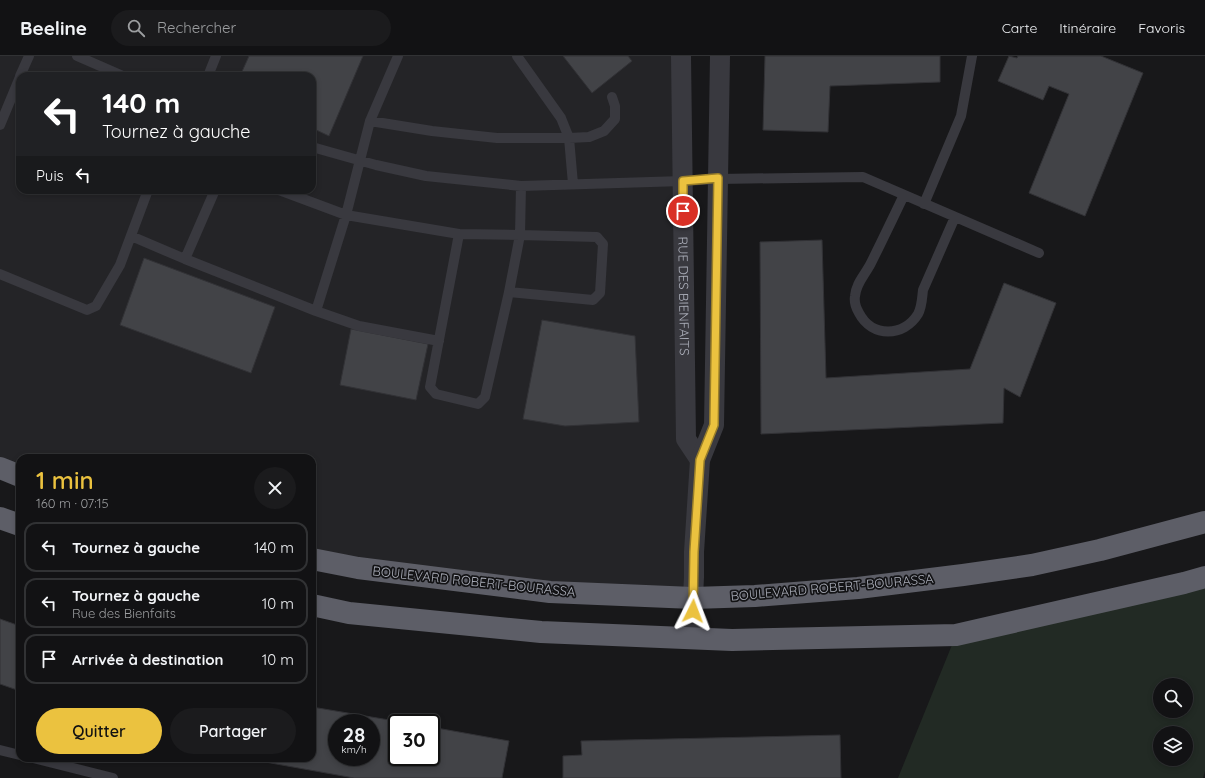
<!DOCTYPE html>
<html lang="fr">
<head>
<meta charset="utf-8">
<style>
	body { margin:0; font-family:Quicksand,sans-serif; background:#1b1b1d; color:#f1f3f6; height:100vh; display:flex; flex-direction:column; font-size:15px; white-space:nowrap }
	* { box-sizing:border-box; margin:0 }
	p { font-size:13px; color:#9c9ea0 }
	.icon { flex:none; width:22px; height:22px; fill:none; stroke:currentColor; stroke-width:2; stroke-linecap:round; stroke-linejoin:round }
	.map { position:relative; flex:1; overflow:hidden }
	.side { position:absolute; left:16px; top:398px; width:300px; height:308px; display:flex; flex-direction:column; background:#121214; border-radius:12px; box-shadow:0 2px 6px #0003,0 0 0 1px #313234 }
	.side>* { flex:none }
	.guide { position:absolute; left:16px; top:16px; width:300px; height:122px; border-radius:12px; box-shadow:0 2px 6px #0003,0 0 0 1px #313234; background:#202124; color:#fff; overflow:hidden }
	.fabs { position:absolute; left:1153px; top:622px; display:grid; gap:8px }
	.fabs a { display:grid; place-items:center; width:40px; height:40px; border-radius:50%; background:#121214; box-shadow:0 2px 6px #0003,0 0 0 1px #313234; font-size:20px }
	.speed { position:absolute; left:328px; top:658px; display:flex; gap:8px; font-size:20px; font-weight:700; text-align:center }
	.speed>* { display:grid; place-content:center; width:52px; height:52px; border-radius:50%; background:#121214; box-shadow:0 2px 6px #0003,0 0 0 1px #313234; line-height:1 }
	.speed small { font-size:10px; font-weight:400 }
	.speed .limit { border:2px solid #111; border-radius:6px; background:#fff; color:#111 }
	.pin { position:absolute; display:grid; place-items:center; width:34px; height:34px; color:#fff; margin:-17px; border:2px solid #fff; border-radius:50%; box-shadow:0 1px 4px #0007 }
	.me { position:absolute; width:44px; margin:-22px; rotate:3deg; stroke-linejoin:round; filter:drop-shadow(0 0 3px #0008) }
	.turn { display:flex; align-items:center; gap:14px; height:84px; padding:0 20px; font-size:18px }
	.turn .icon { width:52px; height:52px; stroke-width:2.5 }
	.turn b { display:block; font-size:28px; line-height:34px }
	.then { display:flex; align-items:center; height:38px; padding:0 20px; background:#0003; gap:8px; font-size:15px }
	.round { display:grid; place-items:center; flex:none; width:42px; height:42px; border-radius:21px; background:#1b1b1d }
	.head { display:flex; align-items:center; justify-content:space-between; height:68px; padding:0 20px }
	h1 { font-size:24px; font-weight:600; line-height:30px; color:#ebc23f }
	.cta { display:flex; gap:8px; margin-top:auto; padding:8px 20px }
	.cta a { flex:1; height:46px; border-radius:24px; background:#ebc23f; color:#111; font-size:16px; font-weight:600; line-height:46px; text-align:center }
	.cta a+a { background:#1b1b1d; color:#f1f3f6 }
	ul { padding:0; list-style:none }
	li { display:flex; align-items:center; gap:12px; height:50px; margin:0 8px 6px; padding:0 12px; border:2px solid #313234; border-radius:12px }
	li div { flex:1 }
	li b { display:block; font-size:15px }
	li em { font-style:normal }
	header { display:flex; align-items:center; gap:24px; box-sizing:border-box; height:56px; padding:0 20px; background:#121214; border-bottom:1px solid #313234 }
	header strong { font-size:19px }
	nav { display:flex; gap:22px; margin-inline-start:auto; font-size:14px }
	.search { width:280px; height:36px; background:#1b1b1d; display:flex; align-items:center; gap:10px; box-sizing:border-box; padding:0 14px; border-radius:22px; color:#9c9ea0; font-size:15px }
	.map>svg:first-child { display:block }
	.built { fill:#242427; fill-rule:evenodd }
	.green { fill:#222a24; fill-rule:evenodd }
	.building { fill:#424347; stroke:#323236; fill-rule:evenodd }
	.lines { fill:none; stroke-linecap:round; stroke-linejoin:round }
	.service { stroke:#39393f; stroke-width:10 }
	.minor { stroke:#39393f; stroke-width:20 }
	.trunk { stroke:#5d5e67; stroke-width:22 }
	.route-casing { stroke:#997e29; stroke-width:10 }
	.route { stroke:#ebc23f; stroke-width:7 }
	.labels { text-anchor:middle; stroke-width:3.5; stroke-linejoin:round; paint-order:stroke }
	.street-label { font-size:13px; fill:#abaeb9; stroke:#131315 }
</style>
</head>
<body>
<header>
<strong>Beeline</strong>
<div class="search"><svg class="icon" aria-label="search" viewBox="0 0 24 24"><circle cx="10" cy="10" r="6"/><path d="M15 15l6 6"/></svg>Rechercher</div>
<nav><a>Carte</a><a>Itinéraire</a><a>Favoris</a></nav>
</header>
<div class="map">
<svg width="1205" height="722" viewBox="0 0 1205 722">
	<rect width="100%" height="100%" fill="#18181a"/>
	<!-- built -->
	<path class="built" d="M0,0H681L686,383L700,404L693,542L312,503V402H20V420L0,412ZM20,20H312V134H20Z"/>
	<!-- green -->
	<path class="green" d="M1205,521V715L1203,722H898L956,579ZM1160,629H1186V655H1160ZM1160,677H1186V703H1160Z"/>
	<!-- building -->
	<path class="building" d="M249,0H363L329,80L312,72V20H240Z
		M563,0H628L632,5L592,37Z
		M765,0H940V26L830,30L828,76L763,74Z
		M1009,0L1017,2L1018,0H1101L1143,17L1085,160L1029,137L1069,38L1049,30L1043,44L998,25Z
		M822,184L826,322L970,313L1004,227L1056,247L1020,341L1004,332L1003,367L761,378L760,186Z
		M144,202L275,251L251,317L120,269Z
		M542,264L635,280L639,366L565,370L523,363Z
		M351,273L428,288L416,344L340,329Z
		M0,563L20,570V635L0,628Z
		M312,651L407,667H397V701H431V671L509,685L502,722H354L243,702H312ZM337,667H371V701H337Z
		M840,679L841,722H563V700L582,699L581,685Z"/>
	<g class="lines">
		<!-- service -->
		<path class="service" d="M77,0L123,20
			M517,0L561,62L569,82L573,128
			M20,20L29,0
			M208,20L216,0
			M370,65L432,75L497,82H569L589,81L604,75L615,63V50L612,41
			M0,69L20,21
			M312,91L376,109L426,120L521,130L683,125L718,123L863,121L1039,197
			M279,134L346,159L459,178
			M904,139C893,162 882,185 871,207C865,219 856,227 855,240C854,246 856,252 859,257C872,282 904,281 918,258C922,251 922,242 923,234L955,161
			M924,148L961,60L972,0
			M131,180L185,203L215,134
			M185,203L316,255L346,159L370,65L398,0
			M0,218L87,254L96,250L120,209L148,134
			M509,236L520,179L459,178L430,331L436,338L478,348L485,341L509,236L593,244L600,237L603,188L597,181L520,179L521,130
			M316,255L359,270L439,285
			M0,694L20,699
			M33,702L113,722"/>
		<!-- minor -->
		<g class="minor">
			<path id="s1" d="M681,0L686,383L700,404"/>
			<path d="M691,582L694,521V496L700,404L714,369L720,0"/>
		</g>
		<!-- trunk -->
		<path class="trunk" d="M0,412L20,420
			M0,462L20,469
			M312,503L358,512L550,536L693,542L755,540L858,532L963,519L1032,509L1100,494L1205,466
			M312,549L349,557L541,576L732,584L956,579L1184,527L1205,521"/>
	</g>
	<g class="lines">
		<defs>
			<path id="route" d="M683,155V125L718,122L714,369L700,404L694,496L693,555"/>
		</defs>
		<!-- route casing -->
		<use href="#route" class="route-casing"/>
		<!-- route -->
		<use href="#route" class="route"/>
	</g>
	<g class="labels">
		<!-- street labels -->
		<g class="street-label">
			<text dy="5" stroke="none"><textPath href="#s1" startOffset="240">RUE DES BIENFAITS</textPath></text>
			<text transform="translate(474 525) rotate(6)" y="5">BOULEVARD ROBERT-BOURASSA</text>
			<text transform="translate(832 531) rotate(-5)" y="5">BOULEVARD ROBERT-BOURASSA</text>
		</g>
	</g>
</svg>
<div class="fabs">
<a><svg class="icon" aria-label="search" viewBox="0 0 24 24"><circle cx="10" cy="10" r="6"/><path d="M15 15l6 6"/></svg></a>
<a><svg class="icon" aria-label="layers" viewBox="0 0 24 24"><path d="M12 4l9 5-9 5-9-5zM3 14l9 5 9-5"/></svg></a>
</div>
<div class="speed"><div>28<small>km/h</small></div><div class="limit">30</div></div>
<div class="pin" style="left:683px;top:155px;background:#d93025"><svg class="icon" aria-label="arrive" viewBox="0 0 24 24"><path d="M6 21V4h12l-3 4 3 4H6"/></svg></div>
<svg class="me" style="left:693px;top:555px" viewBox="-20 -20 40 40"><path d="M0-17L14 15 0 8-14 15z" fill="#ebc23f" stroke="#fff" stroke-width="4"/></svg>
<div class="guide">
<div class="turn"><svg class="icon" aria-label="left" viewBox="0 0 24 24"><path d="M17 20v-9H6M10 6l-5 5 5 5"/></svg><div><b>140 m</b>Tournez à gauche</div></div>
<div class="then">Puis<svg class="icon" aria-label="left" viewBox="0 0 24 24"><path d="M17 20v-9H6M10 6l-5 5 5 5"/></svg></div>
</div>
<section class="side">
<div class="head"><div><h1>1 min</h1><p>160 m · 07:15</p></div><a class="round"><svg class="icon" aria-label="close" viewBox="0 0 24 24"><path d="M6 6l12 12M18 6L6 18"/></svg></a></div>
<ul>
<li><svg class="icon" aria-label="left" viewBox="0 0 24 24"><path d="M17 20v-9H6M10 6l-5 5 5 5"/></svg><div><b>Tournez à gauche</b></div><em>140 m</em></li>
<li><svg class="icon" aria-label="left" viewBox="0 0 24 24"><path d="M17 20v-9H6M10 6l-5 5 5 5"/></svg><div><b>Tournez à gauche</b><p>Rue des Bienfaits</p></div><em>10 m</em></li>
<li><svg class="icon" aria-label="arrive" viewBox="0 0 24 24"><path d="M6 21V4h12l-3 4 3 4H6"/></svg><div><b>Arrivée à destination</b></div><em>10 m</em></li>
</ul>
<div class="cta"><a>Quitter</a><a>Partager</a></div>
</section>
</div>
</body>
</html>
